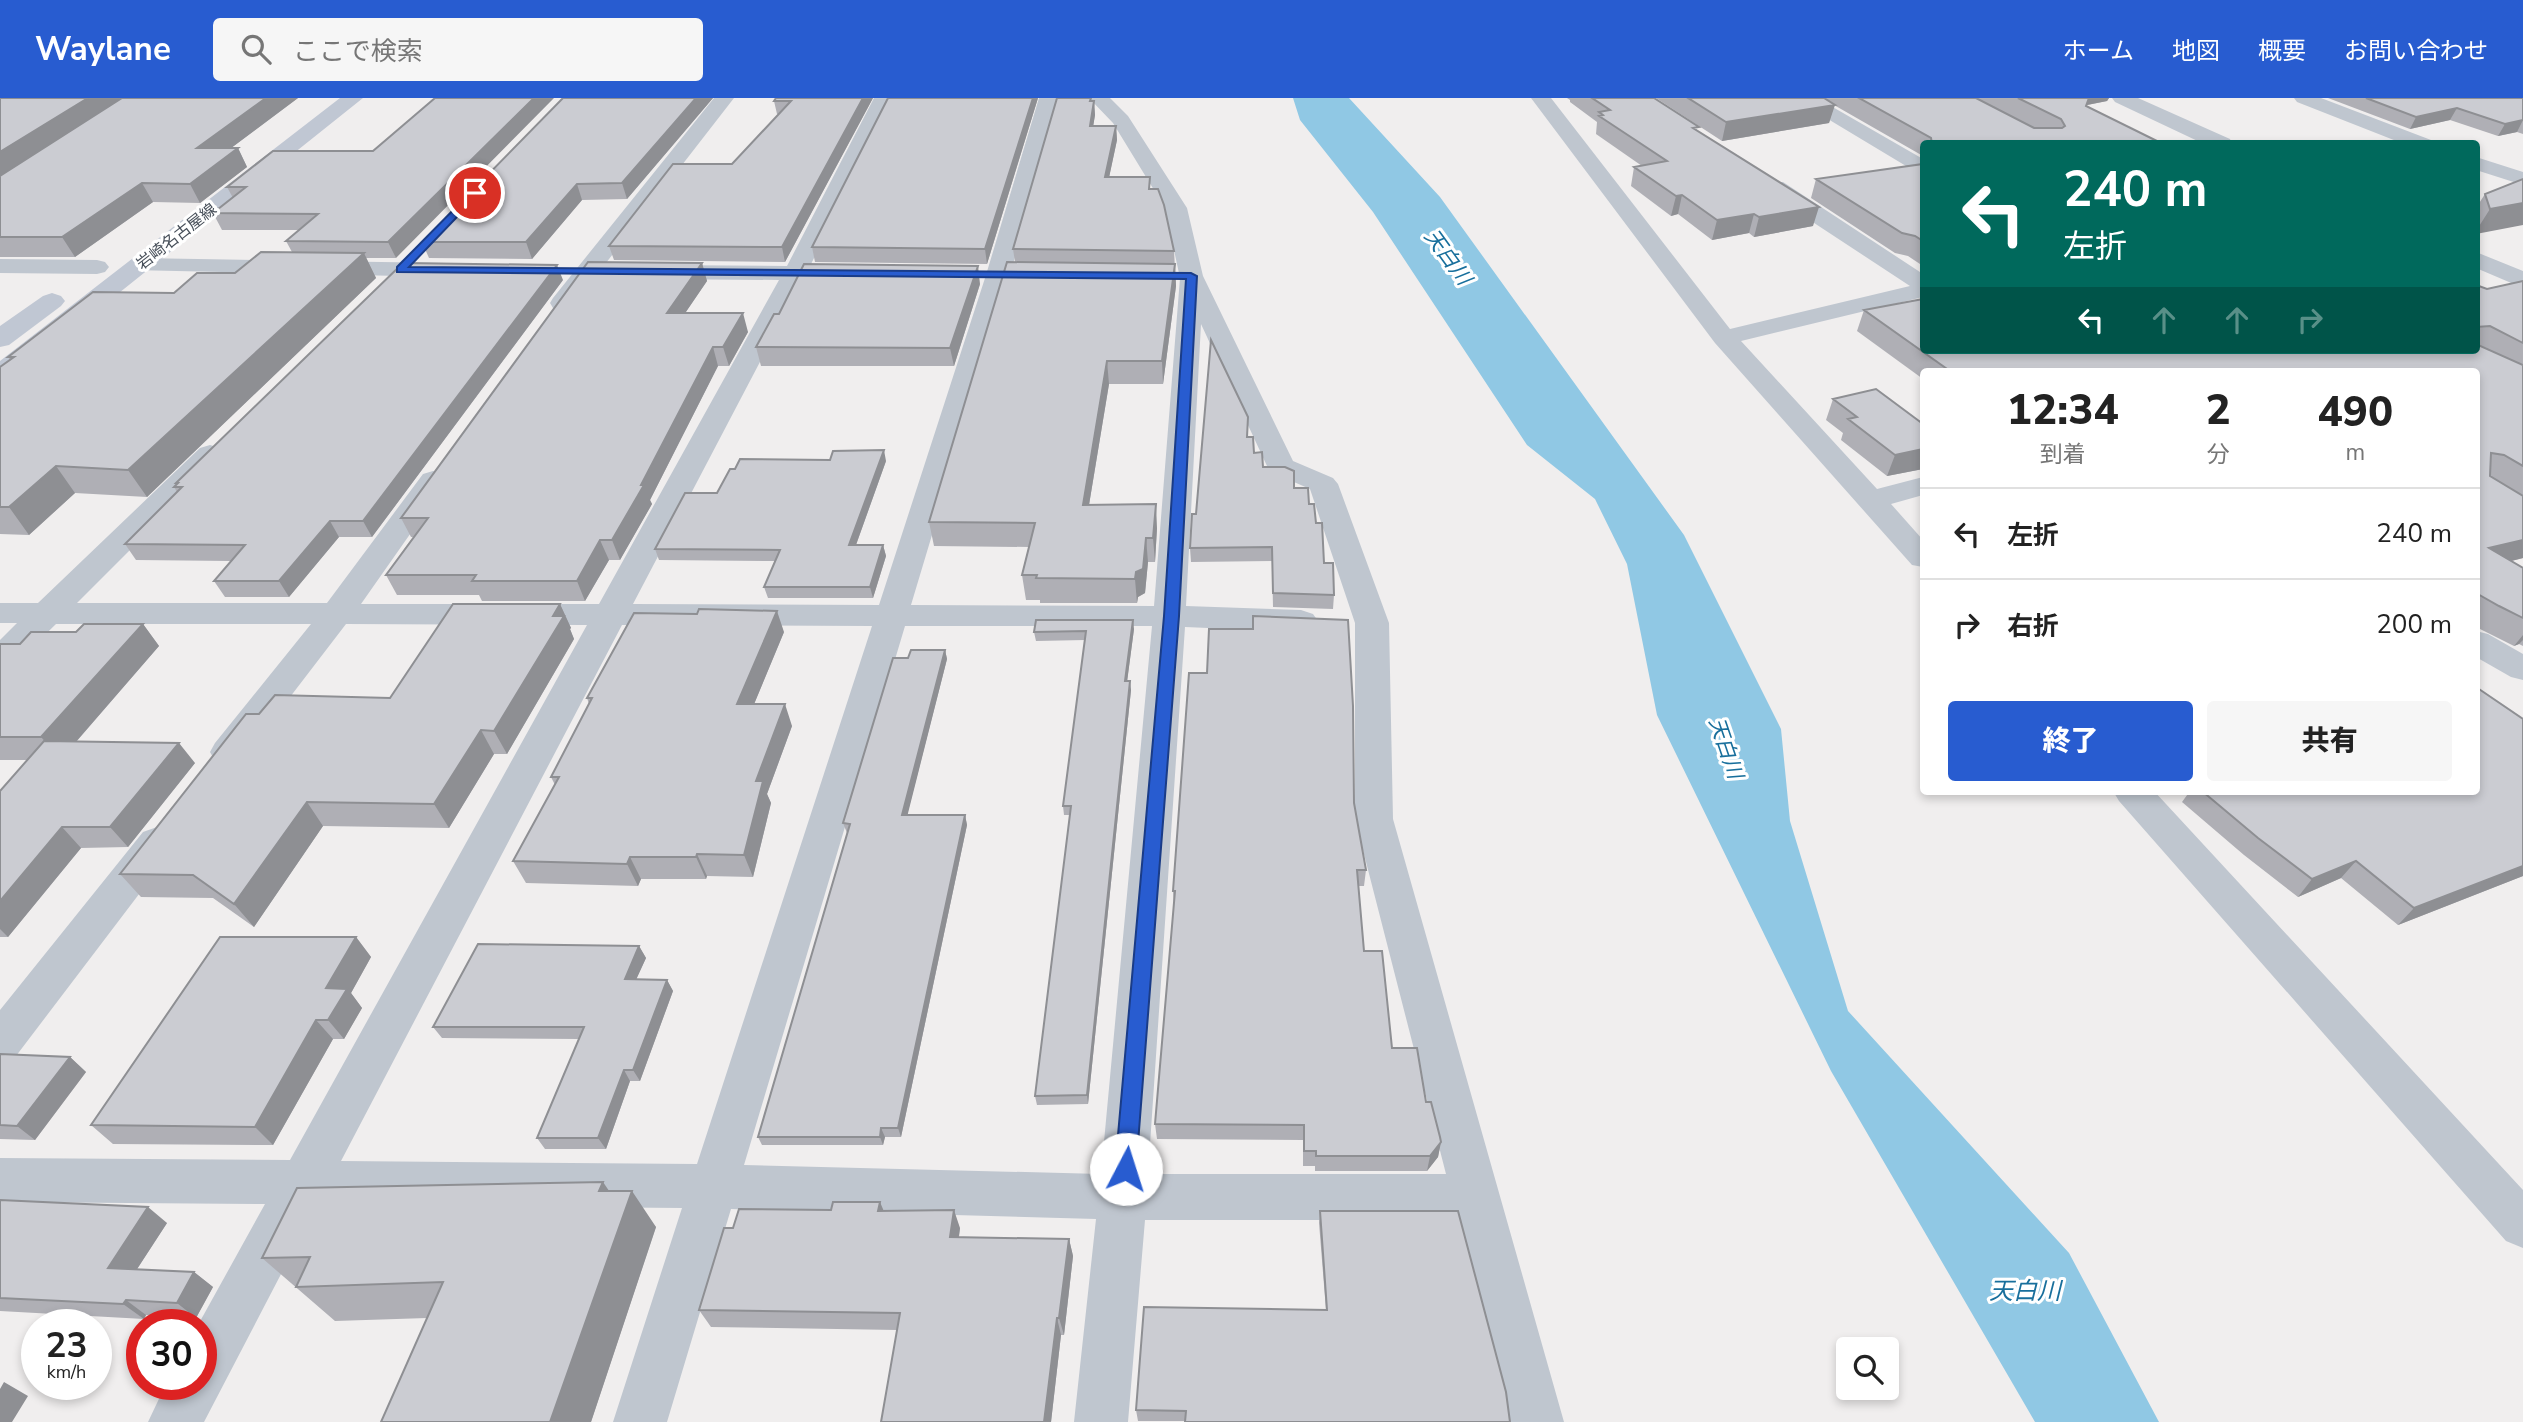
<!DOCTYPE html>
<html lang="ja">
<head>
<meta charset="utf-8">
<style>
	body { margin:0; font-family:"Nunito Sans","Noto Sans JP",sans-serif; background:#f6f6f6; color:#222; height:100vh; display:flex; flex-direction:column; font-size:26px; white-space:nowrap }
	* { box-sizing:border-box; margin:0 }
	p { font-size:23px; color:#767676 }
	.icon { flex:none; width:38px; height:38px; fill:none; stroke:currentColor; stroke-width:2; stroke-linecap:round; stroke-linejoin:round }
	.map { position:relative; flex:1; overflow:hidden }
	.panel { position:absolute; left:1920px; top:270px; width:560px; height:427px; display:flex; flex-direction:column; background:#fff; border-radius:7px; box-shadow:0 4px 10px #0003 }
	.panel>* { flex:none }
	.guide { position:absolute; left:1920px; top:42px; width:560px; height:214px; border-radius:7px; box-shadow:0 4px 10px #0003; background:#00695c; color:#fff; overflow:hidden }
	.buttons { position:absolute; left:1836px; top:1239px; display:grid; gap:14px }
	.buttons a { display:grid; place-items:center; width:63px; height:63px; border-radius:7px; background:#fff; box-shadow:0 4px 10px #0003; font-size:35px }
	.speed { position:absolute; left:21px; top:1211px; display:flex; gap:14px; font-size:35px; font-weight:700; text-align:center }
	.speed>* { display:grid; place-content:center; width:91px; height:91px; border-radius:50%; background:#fff; box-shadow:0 4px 10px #0003; line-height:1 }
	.speed small { font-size:18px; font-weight:400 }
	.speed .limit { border:10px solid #d22; background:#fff; color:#111 }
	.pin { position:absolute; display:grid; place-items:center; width:60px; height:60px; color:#fff; margin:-30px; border:4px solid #fff; border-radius:50%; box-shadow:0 2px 7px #0007 }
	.me { position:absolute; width:77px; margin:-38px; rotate:5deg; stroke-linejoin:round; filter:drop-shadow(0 0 5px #0008) }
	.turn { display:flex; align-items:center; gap:24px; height:147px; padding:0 28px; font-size:32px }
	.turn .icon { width:91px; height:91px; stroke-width:2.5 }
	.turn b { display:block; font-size:49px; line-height:60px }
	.lanes { display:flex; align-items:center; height:66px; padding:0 28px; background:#0003; justify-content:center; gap:35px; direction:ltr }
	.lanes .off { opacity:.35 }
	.eta { display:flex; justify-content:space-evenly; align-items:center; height:119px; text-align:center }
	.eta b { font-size:42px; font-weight:800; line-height:49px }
	.button { display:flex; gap:14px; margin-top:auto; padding:14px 28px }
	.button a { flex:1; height:80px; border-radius:7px; background:#285cd0; color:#fff; font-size:28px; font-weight:800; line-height:80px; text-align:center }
	.button a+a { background:#f6f6f6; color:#222 }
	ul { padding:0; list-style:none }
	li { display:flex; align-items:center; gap:21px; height:91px; padding:0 28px; border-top:2px solid #e0e0e0 }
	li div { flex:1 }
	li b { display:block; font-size:26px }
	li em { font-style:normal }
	header { display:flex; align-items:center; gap:42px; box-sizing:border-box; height:98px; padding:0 35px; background:#285cd0; color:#fff }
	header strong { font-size:33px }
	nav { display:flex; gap:38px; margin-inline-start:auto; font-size:24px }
	.search { width:490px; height:63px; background:#f6f6f6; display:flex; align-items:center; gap:18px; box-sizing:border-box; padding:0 24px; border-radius:7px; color:#767676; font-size:26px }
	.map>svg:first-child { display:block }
	.water { fill:#90c8e4 }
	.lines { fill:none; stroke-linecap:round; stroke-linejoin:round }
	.minor { fill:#bfc6cf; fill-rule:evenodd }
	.tertiary { fill:#bfc6cf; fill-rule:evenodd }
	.secondary { fill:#c0c7d3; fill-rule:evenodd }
	.wall { fill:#afafb5 }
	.shaded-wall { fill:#8e8f93 }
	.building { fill:#cbccd2; stroke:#8e8f93; stroke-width:2 }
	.route { fill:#285cd0; stroke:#1a3c87; stroke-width:2 }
	.labels { text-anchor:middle; stroke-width:6; stroke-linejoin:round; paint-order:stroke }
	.far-street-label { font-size:16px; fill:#474f59; stroke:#fff }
	.water-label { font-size:21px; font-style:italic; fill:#186f9c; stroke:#fff }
	.near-water-label { font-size:24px; font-style:italic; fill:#186f9c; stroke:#fff }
</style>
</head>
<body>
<header>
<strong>Waylane</strong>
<div class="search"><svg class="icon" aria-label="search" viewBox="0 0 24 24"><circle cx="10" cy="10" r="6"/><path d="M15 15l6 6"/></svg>ここで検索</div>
<nav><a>ホーム</a><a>地図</a><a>概要</a><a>お問い合わせ</a></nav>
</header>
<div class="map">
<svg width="2523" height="1324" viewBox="0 0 2523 1324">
	<rect width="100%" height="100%" fill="#f0eeee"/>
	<!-- water -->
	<path class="water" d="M1293,0H1349L1440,99L1684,437L1781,631L1790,723L1848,913L2069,1155L2159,1324H2035L1831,973L1657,617L1627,466L1595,401L1527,347L1373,114L1300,22Z"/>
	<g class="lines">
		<!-- minor -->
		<path class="minor" d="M714,0H734L571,210L562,212L553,210L550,205L553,200Z
			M874,0H894L810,168L824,170L828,175L824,180L803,182L633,506L879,507L986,177L1039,0H1059L1010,177L911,507L1154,508L1180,180L1165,110L1113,25L1089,0H1110L1128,18L1187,110L1203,178L1293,363L1333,380L1338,386L1389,525L1393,721L1564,1324H1510L1458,1122H1145L1128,1324H1074L1096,1121L731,1111L667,1324H613L682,1110L317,1107L204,1324H148L166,1286H201V1227H198L265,1106L0,1104V1060L290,1062L587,527L346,526L241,663L228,667L215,663L210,654L215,645L311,526H56L12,569L0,572V542L17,525H0V505H38L200,350L210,347L220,350L224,356L220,362L77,505H327L423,376L433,373L443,376L448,382L361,506H599L779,182L653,181L645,179L641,174L645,169L653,167L787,168ZM1201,226L1267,368L1271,374L1310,391L1355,525V721L1446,1076H1148L1185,529L1301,534L1313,530L1318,523L1313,516L1301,512L1186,508ZM622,527L872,528L697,1066L341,1063ZM905,528H1152L1101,1076L744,1067Z
			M1531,0H1551L1730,231L1910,188L1767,94L1764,89L1767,84H1783L1923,176V199L1741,243L1877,391L1923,379V397L1891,406L1923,442V469L1912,467L1715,245Z
			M1793,0H1817L1923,61V76L1916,74Z
			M2294,0H2321L2431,42L2434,46H2404L2297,4Z
			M2476,59L2523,74V87L2476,72Z
			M139,160L445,165L453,167L457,172L453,177L445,179L131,172L127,167L131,162Z
			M0,161L97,162L105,164L109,169L105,174L97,176L0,175Z
			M2476,533L2488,536L2523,556V582L2511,579L2476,559Z
			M2113,693H2154L2523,1092V1150L2506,1143L2119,703Z
			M157,729L171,734L176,744L171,754L16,958L0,964V912L143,734Z"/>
		<!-- tertiary -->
		<path class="tertiary" d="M2112,0H2138L2230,41L2232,46H2204L2115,4Z
			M2476,154L2523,173V190L2476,170Z"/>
		<!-- secondary -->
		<path class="secondary" d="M340,0H363L10,282L0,284V263Z
			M52,195L61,198L65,203L61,208L9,247L0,249V228L43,198Z"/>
	</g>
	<!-- wall -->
	<path class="wall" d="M0,0H298L231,50H238L247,69L200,105L153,104L75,159H0Z
		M563,0H713L627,101L582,102L532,161L429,160L422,144Z
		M873,0L785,164L614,162L609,148L732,66L779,16H777L774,3Z
		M888,0H1038L987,166L815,164L812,149Z
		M1567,0H1654L1698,33L1813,128L1754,139L1749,135L1712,142L1678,116L1671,118L1631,88L1634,69L1642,68L1596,36L1597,24L1570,4V2Z
		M1656,0H2109L2107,3L2087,7V8L2163,46H1923V58L1834,7L1829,25L1722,43Z
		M2328,0H2523V36L2517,34L2498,38L2450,22L2410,31Z
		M1093,3H1094L1095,17L1093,28H1116L1117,42L1109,79L1151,91L1174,153L1176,188L1163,286H1109L1089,407L1157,430L1155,464H1148L1145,495L1138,499L1137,505H1040V502H1026L1022,477L1029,449L934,448L929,424L1015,164L1013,151Z
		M373,53L396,160H366L376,180L147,399L75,395L29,437L0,436V269L10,262L8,259L174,195L235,175L292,154L286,143L299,132H222L213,115L233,100L227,89Z
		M1923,66V168L1908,158L1895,155L1811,100L1816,81Z
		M2523,81L2476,136V110L2485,96Z
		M702,165L707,183L685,215L748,234L729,268H718L650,402L652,406L620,462H609L585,503H482L479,497H397L386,477L413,439H411L401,420Z
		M563,182L372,439H339L289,499H225L214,483L231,463L136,462L125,446L177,394L174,389L177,386L176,385Z
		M2523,183V460L2511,463L2523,470V548L2519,546L2514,548L2476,529V273H1923V281L1857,233L1864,212L1923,252H2476V187L2487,191Z
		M980,186L954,268H761L756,249Z
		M1833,301L1923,326V371L1887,378L1841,342L1843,335L1826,322Z
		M1248,339L1254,355L1263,369L1294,390L1309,406L1316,425L1324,465L1334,497L1333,511L1273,509L1272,463L1191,464L1190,450Z
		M886,363L856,447H883L886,458L873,500H768L764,489L775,463L659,462L655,451Z
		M560,506L571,530L570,531L574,541L507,656H494L449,730L323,728L254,829L213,800L141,799L120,776L259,616L390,600Z
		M143,526L159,548L76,644L195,665L128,749L81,750L8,839H0V693L28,662H0V546H20L76,534Z
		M1134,531L1127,583L1131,592L1088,1006L1037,1007L1035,998L1070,717H1064L1063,708L1085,542L1036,543L1034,534Z
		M784,534L754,606L792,628L767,696L771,705L753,779L707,778L706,781H641L638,788L526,785L513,763L555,687L551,679L589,606L587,600Z
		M945,552L947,561L907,717H965L967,727L901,1039H885L883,1047H762L758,1039L847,735L843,725L908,560Z
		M2190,693H2476L2523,778L2398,827L2341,780L2298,799L2244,757L2182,704Z
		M1354,705L1366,772L1364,788H1358L1364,853L1392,950L1426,1004L1441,1044L1438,1059L1427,1073H1315V1068H1303V1042L1157,1041L1155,1026L1174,809L1173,793Z
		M356,839L371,859L351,895L362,910L344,941H333L273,1047L113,1046L91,1027Z
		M639,848L646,860L636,881L667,882L673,893L640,983H630L606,1051H545L537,1040L579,941L442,940L433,929Z
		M0,956L70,959L86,974L35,1042L0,1041Z
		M609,1093L656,1129L591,1324H381L427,1220L335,1223L262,1160Z
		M0,1102L167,1125L137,1171L194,1174L213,1189L196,1220L146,1217L144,1221L0,1213Z
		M884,1113L960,1130L959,1139L1069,1141L1073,1158L1064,1237H1061L1051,1324H881L897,1232L711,1229L699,1212L733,1130Z
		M1320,1113H1458L1185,1323H1138L1136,1312L1326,1212L1319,1125Z"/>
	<!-- shaded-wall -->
	<path class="shaded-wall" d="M88,0H127L0,80V54Z
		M266,0H298L207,68L197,50Z
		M534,0H554L396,160L388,144Z
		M696,0H713L627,101L622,85Z
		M863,0H873L785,164L782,149Z
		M1033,0H1038L987,166L985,151Z
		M2089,0H2109L2107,3L2087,7L2078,26Z
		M1094,3L1095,17L1091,42L1090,28Z
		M1835,7L1829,25L1722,43L1726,24Z
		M2457,10L2450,22L2410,31L2416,19Z
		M2523,22L2517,34L2498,38L2505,26Z
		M1116,28L1117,42L1106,94L1105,79Z
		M238,50L247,69L200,105L190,86Z
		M142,85L153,104L75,159L62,139Z
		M577,86L582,102L532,161L526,144Z
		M1682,97L1678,116L1671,118L1676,98Z
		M2523,105V127L2476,136V133L2490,111Z
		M1819,109L1813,128L1754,139L1759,119Z
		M1754,116L1749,135L1712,142L1717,122Z
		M364,155L376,180L147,399L128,372Z
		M702,165L707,183L673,233L667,215Z
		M1175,166L1176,188L1163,286L1162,263Z
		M557,167L563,182L372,439L363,423Z
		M978,168L980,186L954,268L950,250Z
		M743,215L748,234L729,268L723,249Z
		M713,249L718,268L650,402L652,406L620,462L612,442Z
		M1107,263L1109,286L1085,431L1083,407Z
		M1923,351V371L1887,378L1895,357Z
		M884,352L886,363L852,458L849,447Z
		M56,368L75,395L29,437L9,409Z
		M1156,406L1157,430L1155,464L1153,440Z
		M330,423L339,439L289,499L279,483Z
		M1146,440L1148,464L1145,495L1138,499L1137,505L1135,481L1136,474Z
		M600,442L609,462L585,503L577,483Z
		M2523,442V460L2476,472L2489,450Z
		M883,447L886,458L873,500L870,489Z
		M560,506L571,530L570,531L574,541L507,656L494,633Z
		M777,513L784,534L745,628L737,606Z
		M1133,522L1134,531L1126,592L1125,583Z
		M143,526L159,548L61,661L41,639Z
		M2523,537V542L2519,546L2514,548Z
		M945,552L947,561L905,727L902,717Z
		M1130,583L1131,592L1088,1006L1087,997Z
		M785,606L792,628L767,696L771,705L753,779L744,757L756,683Z
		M481,632L494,656L449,730L434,706Z
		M179,645L195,665L128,749L110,729Z
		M307,704L323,728L254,829L234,806Z
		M965,717L967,727L901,1039L898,1030Z
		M62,729L81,750L8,839L0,831V803Z
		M697,756L707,778L706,781L696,759Z
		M630,759L641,781L638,788L627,766Z
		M2356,763L2341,780L2298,799L2312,781Z
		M2523,768V778L2398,827L2414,810Z
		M356,839L371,859L351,895L362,910L344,941L328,922L326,890Z
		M639,848L646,860L631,893L625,881Z
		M667,882L673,893L640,983L633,972Z
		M316,922L333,941L273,1047L255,1029Z
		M70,959L86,974L35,1042L17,1028Z
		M624,972L630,983L606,1051L598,1040Z
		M881,1030L885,1039L883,1047L880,1039Z
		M1441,1044L1438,1059L1427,1073L1430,1058Z
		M603,1084L624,1115L632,1093L656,1129L591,1324H550L599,1093Z
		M880,1104L888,1123L878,1113Z
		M148,1109L167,1125L128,1185L108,1170Z
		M954,1112L960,1130L956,1157L950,1139Z
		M1069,1141L1073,1158L1064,1237L1059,1220Z
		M194,1174L213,1189L196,1220L177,1205Z
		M126,1202L146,1217L144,1221L123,1206Z
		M1057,1220L1061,1237L1051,1324H1044Z
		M4,1284L28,1298L12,1324H0V1291Z"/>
	<!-- building -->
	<path class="building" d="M0,0H88L0,54Z
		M122,0H266L197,50H238L190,86L142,85L62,139H0V78Z
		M435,0H534L388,144L286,143L318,116L213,115L246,89H227L273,53H373Z
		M563,0H696L622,85L577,86L526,144H422Z
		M776,0H863L782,149L609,148L673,66H732L791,3H774Z
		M888,0H1033L985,151L812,149Z
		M1057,0H1091L1090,3H1094L1090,28H1116L1105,79H1150L1149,91H1158L1164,107L1174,153L1013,151Z
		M1592,0H1654L1699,29L1693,30L1819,109L1759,119L1754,116L1717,122L1682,97L1676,98L1634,69L1667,63L1599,18L1603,17L1599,14L1610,12Z
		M1688,0H1824L1835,7L1726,24Z
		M1859,0H1976L2034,30H2062L2065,28L2061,21L2018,0H2089L2086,8L2163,46H1932L1931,40Z
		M2366,0H2523V22L2505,26L2457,10L2416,19Z
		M1923,66V143L1915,138L1902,135L1816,81Z
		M2523,81V105L2490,111L2485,96Z
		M261,154L364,155L128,372L56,368L9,409H0V269L14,259H8L93,194L174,195L197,175H235Z
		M588,164L702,165L667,215H743L723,249H713L641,387H644L612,442H600L577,483H472L476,477H386L428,420H401Z
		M1007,164L1175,166L1162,263H1107L1083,407L1156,406L1153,440H1146L1143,471L1136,474L1135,481L1036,480L1037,477H1022L1035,425L929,424Z
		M403,165L557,167L363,423H330L279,483H214L245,447L125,446L182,389H174L178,385H176Z
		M804,166L978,168L950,250L756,249L774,216H779Z
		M2523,183V245L2490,228L2476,229V187L2487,191Z
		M1923,201V252H2043L2045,254L2080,253L2079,252H2277L2292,254L2302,252H2476V246L2523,267V368L2504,357L2491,355L2490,378L2523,398V442L2489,450L2523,470V520L2499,508L2476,495V273H1950L1864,212Z
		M1211,242L1248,319L1247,339H1253L1254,355L1262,354L1263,369H1285L1294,373V390H1308L1309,406H1314L1316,425H1322L1324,465H1333L1334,497L1273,495L1272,449L1190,450L1192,416H1196Z
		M1876,291L1923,326V351L1895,357L1848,321L1857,319L1833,301Z
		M884,352L849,447H883L870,489H764L780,452L655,451L685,395H717L730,371H735L740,361L830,362L833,353Z
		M453,506H560L553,518H564L494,633L481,632L434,706L307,704L234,806L193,777L120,776L246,616H259L275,597L390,600Z
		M699,511L777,513L737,606H785L756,683H763L744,757L697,756L696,759H630L627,766L513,763L559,679H551L592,600H587L634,515L697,516Z
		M1253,518L1348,522L1353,608L1354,705L1366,772H1357L1364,853H1382L1392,950H1417L1426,1004H1431L1440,1039L1441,1044L1430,1058H1316V1053H1304V1027L1155,1026L1175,793H1173L1189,575H1207L1209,531H1253Z
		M1036,522H1133L1125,583H1130L1087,997L1035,998L1071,708H1063L1086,533L1034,534Z
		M84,526H143L41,639H0V546H20L31,534H76Z
		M911,552H945L902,717H965L898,1030H881L880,1039H758L850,726L843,725L893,560H908Z
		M2476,589L2523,621V768L2414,810L2356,763L2312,781L2258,740L2202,693H2476Z
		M44,643L179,645L110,729H62L0,803V693Z
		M220,839H356L326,890L347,891L328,922H316L255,1029L91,1027Z
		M478,846L639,848L625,881L667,882L633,972H624L598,1040H537L584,929H433Z
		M0,956L70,959L17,1028L0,1027Z
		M603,1084L599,1093H632L550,1324H381L443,1184L296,1189L310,1159L262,1160L297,1090Z
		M0,1102L148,1109L108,1170L194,1174L177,1205L126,1202L123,1206L0,1200Z
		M833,1104H880L878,1113L954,1112L950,1139L1069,1141L1059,1220H1057L1044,1324H881L900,1215L699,1212L724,1130H733L739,1111L831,1112Z
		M1320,1113H1458L1506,1294L1510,1324H1185L1186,1313L1136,1312L1144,1209L1327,1212Z"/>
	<!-- route -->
	<path class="route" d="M472,93L480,95L409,169L1191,175L1197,178L1179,518L1136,1071L1133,1078L1126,1080L1118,1078L1115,1071L1164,518L1186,181L397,174V169Z"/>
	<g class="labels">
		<!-- far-street labels -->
		<g class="far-street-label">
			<text transform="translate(176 138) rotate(-38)" y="6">岩崎名古屋線</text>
		</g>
		<!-- water labels -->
		<g class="water-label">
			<text transform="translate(1448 159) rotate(54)" y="7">天白川</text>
			<text transform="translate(1726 650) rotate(71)" y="7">天白川</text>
		</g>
		<!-- near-water labels -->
		<g class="near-water-label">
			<text x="2025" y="1201">天白川</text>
		</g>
	</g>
</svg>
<div class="buttons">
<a><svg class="icon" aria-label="search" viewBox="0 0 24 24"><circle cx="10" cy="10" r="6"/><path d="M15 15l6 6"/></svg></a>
</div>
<div class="speed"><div>23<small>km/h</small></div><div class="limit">30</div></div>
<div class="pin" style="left:475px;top:95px;background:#d93025"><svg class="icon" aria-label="arrive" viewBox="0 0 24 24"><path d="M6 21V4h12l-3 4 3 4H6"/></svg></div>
<svg class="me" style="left:1126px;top:1071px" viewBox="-20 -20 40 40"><circle r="19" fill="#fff"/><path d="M0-13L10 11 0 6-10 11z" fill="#285cd0"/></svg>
<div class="guide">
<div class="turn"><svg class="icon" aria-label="left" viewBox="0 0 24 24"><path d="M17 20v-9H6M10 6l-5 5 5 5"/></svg><div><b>240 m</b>左折</div></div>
<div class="lanes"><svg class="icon" aria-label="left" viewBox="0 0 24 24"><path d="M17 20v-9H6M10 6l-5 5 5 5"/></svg><svg class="icon off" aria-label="ahead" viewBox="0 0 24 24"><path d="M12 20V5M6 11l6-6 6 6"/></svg><svg class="icon off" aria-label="ahead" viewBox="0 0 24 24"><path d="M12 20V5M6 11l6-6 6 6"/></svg><svg class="icon off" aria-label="right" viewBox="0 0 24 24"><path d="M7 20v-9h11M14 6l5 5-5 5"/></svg></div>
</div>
<section class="panel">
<div class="eta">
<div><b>12:34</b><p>到着</p></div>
<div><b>2</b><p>分</p></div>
<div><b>490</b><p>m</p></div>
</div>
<ul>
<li><svg class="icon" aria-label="left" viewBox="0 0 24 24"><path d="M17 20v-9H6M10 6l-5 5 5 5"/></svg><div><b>左折</b></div><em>240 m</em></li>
<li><svg class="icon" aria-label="right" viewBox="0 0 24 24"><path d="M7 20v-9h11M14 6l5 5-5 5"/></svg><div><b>右折</b></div><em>200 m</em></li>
</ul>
<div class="button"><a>終了</a><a>共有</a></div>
</section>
</div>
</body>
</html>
